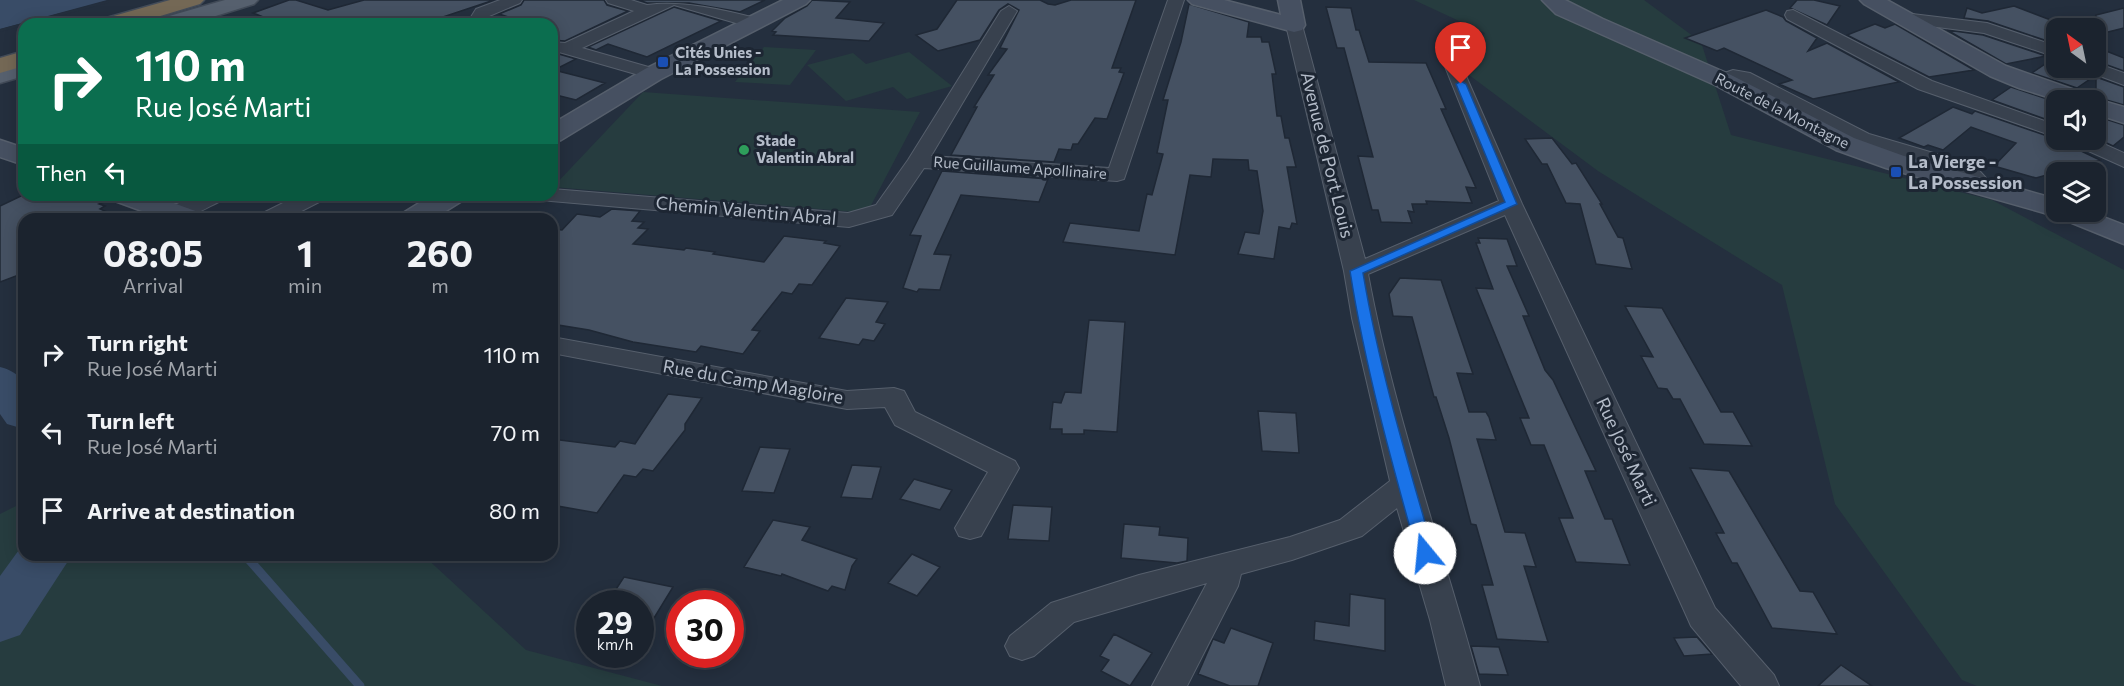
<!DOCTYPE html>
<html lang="en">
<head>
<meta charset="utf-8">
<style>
	body { margin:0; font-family:Commissioner,sans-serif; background:#282f3a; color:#f1f3f6; height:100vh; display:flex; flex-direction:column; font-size:22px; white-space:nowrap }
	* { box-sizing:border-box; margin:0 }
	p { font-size:20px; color:#a0a4aa }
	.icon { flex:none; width:33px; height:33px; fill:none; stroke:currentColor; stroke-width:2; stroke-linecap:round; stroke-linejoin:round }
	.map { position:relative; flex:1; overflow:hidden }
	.sheet { position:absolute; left:18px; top:213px; width:540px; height:348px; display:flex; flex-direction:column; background:#1b232e; border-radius:18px; box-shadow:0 3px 15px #0003,0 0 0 2px #39404a }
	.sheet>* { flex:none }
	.banner { position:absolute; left:18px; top:18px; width:540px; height:183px; border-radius:18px; box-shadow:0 3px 15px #0003,0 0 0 2px #39404a; background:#0b6e4f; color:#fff; overflow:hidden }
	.needle { width:39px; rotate:327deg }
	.buttons { position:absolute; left:2046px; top:18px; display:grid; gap:12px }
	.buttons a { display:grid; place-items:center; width:60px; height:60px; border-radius:12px; background:#1b232e; box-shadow:0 3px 15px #0003,0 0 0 2px #39404a; font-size:30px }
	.speed { position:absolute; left:576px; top:590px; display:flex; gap:12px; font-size:30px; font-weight:700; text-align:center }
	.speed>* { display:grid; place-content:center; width:78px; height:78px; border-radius:50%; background:#1b232e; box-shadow:0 3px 15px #0003,0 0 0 2px #39404a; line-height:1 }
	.speed small { font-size:15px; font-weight:400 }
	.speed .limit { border:9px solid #d22; background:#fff; color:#111 }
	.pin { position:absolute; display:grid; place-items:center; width:51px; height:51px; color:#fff; margin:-62px -26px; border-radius:50% 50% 50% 0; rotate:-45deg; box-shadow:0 0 6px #0007 }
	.pin .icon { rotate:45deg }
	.me { position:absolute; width:66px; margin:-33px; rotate:343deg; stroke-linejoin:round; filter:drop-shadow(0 0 4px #0008) }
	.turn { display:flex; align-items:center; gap:21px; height:126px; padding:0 18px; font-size:27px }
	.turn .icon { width:78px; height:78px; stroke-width:2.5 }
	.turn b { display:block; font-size:42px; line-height:51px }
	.then { display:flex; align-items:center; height:57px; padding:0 18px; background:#0003; gap:12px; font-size:22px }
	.eta { display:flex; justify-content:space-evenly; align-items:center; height:102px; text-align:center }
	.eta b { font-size:36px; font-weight:700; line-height:42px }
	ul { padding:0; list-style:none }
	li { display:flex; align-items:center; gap:18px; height:78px; padding:0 18px }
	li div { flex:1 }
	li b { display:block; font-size:22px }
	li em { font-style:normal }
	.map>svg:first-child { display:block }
	.green { fill:#263c3f }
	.water { fill:#394c67 }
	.pier { fill:#242f3e }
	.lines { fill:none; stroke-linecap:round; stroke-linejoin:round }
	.stream { stroke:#394c67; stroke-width:9 }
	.river { fill:#394c67; fill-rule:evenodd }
	.building { fill:#455162; stroke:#1f2835; stroke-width:1.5 }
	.street-casing { stroke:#565f6c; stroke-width:2 }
	.secondary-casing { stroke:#565f6c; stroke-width:3 }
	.primary-casing { stroke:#414a57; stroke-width:3 }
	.highway-casing { stroke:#434c59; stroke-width:3 }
	.street { fill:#38414e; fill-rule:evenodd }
	.secondary { fill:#465061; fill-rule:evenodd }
	.primary { fill:#56606e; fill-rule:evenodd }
	.highway { fill:#746855; fill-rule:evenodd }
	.route { fill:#1a73e8; stroke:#114b97; stroke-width:1.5 }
	.transit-dot { fill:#1a4fb4; stroke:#1d2633; stroke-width:2 }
	.leisure-dot { fill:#2e9e5b; stroke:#1d2633; stroke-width:2 }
	.labels { text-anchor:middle; stroke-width:6; stroke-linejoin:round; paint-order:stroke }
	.far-poi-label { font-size:15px; font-weight:bold; fill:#b4bcc9; stroke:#1d2633; text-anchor:start }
	.far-street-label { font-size:15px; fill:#b4bcc9; stroke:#1d2633 }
	.street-label { font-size:18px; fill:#b4bcc9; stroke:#1d2633 }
	.poi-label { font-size:18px; font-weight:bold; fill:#b4bcc9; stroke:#1d2633; text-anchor:start }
</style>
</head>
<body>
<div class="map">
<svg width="2124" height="686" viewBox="0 0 2124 686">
	<rect width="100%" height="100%" fill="#242f3e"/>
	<!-- green -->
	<path class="green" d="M1414,0H1644L1701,42L1731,135L1992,200L2124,270V686H1977L1962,680L1835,504L1782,285L1598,171L1465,72L1485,33Z
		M764,47L816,50L790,85L735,82Z
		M909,52L952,86L907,99L893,87L846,101L807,65L853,53L866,64Z
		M643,92L920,112L867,213L553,187Z
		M24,502V555H423L526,650L662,686H0V514Z"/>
	<!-- water -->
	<path class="water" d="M0,0H107L0,29Z"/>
	<!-- pier -->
	<path class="pier" d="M110,0L108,3L0,32V29Z"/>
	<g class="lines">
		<!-- stream -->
		<path class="stream" d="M245,555L360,686"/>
		<!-- river -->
		<path class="river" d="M0,367C34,376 24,398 24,429L7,424L0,414Z
			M24,543V555H72L20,635L0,642V576Z"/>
	</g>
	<!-- building -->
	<path class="building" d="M289,0H296L328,10L364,0H494L422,24H281L253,13Z
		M524,0H604L607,5L628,11L565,41L552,40V24H521L524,22L499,14L521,5Z
		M639,0H765L740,12L689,3H647Z
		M812,0L850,2L836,18L884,23L869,41L773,35L776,32L772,31L785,18L807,6Z
		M957,0H1040L1048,4L1055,5L1071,0H1136L1112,68H1121L1119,72L1124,73L1107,119L1095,118L1078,144H1073L1071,150L1059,149L1054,162L951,155L977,107H974L994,75H988L1007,49L1000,48L1019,10L1008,4L999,10L980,40L938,51L916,35L937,29Z
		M1797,0H1814L1840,6L1827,25L1790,8Z
		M1189,4L1249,22L1247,37H1261L1262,42H1269L1276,74H1272L1277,116H1281L1285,138H1289L1296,167H1287L1297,224L1292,223L1290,229L1279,227L1274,259L1238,254L1245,232L1259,234L1263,211L1257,171L1249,170L1248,160L1213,159L1211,177L1190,175L1175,255L1063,242L1070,223L1139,231L1147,194L1152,195L1163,154L1157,153L1168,100H1163L1181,42Z
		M2014,6L2056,22V44L1988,21L1964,18L1967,8L1982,13Z
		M674,7L721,21L647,57L608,44L596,50L588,47Z
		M1326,7L1351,8L1356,30H1359L1369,62L1426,63L1446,109H1441L1476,188L1466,187L1472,203L1426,201L1427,204H1412L1414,212L1408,211L1412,223L1381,222L1378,210H1372L1358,156L1373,157L1344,48H1337Z
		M2124,8V28L2096,35V15Z
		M1766,10L1783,17L1786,21L1817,38L1808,51L1827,43L1899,82L1813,99L1779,84L1792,80L1724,48L1717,51L1685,38Z
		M1875,24L1885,28L1895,24L1974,70L1929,77L1847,35Z
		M1947,30L1983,35L2046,56L2006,64Z
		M2096,47L2124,58V71L2096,61Z
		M552,52L576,59L554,70L605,83L576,100L552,94Z
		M2051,60L2056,62V68H2070L2093,77L2077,88L2032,73Z
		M2096,77L2124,87V105L2096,97Z
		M2011,87L2056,102V123L1992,100Z
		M1953,107L1972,114L1975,111L2056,139L2100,160L2036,178L1994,166L2016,143L1971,127L1943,150L1928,145L1924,147L1899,138Z
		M2096,116L2124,125V137L2113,146L2096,138Z
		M1552,138L1572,164L1576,163L1602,204H1600L1618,237L1623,238L1632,269L1596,264L1580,204L1566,203L1547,164H1542L1525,139Z
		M942,171L1048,179L1039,202L961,195L934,254L951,255L940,290L919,289L917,292L903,288L921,236L910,235Z
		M23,195H109L111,199L99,204L105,206L100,209L123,219H24V273L0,282V206Z
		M612,209L640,211L632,221L644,222L638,228L648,229L633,244L684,250L686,248L715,252L713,254L764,262L784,236L826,241L824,243L840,246L812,285L799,284L792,294L782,292L752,330L760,331L743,354L701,346L696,352L633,342L589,330L552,324V229L562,230L577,214L600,217Z
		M1478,238L1507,239L1517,266H1507L1529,316H1523L1545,370L1553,380L1596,471H1585L1605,519H1612L1630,565L1576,562L1559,518H1573L1544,445H1531L1520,418H1529L1476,288L1493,289L1476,243H1480Z
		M1400,278L1441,280L1473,374L1457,373L1469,412H1486L1489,417L1496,440L1477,439L1505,532L1525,533L1536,567L1524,566L1548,642L1497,639L1482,585H1493L1476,525L1471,524L1449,438L1436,397H1434L1412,317L1393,316L1389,294Z
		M846,298L888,302L876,322L885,324L874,341L863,339L859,345L819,338Z
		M1625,306L1662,308L1721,412H1733L1752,446L1704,444L1680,399H1673L1667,389L1658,388L1641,356L1653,357Z
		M1089,320L1125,322L1117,432L1084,430V434H1062V429H1050L1053,402L1061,403L1065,392L1081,393Z
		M668,394L702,398L685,424V430L653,471L643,469L636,477L624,475L597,513L552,505V439L615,447L620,441L635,444Z
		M1258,411L1296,413L1299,453L1262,451Z
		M760,447L790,449L774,493L742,491Z
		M852,465L881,467L872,499L841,497Z
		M1690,468L1729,471L1800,591L1813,592L1837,634L1772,628L1737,563H1732L1716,533H1724Z
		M914,479L952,490L940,510L900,499Z
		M1013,505L1052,507L1049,541L1008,539Z
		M773,520L810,527L802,540L857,559L852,566L845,590L832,586L828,591L782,574L781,576L744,567Z
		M1124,524L1160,527L1159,535L1188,538L1187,561L1177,563L1121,558Z
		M912,554L940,567L917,596L888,583Z
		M624,577L673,587L640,641V603H607Z
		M1350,594L1385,599V651L1314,640L1315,621L1349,626Z
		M1231,628L1273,643L1258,686H1230L1198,674L1213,639L1224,643Z
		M1114,634L1152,653L1130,686L1101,671L1109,660L1100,656Z
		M1697,637L1712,654L1684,656L1674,638Z
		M1471,646L1499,647L1508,675L1479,674Z
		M1841,665L1872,686H1818Z"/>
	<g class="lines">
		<defs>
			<path id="street" d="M500,0H522L520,3L487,17L498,24H474L471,17L476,9Z
				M606,0H631L647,5C682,0 725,10 759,19L761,23L753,28L674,5L582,48L659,70L662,74L659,78L653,79L552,50V42L565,43L634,11L608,3Z
				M1168,0H1184L1124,179L1117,181L924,168L892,215L849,227L551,201L543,200L540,195H552V189L848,213L876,205L908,160L1001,11L1009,6L1017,11L931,156L1109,168Z
				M1793,10L1932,81L2056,125V137L1918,89L1787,19L1785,15L1787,11Z
				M1904,13L1987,23L2056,46V57L1984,33L1898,22L1896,18L1898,14Z
				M1294,20L1300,21L1302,25L1365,259L1499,201L1444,64L1447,60H1459L1522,204L1715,608L1774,675L1779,686H1741L1691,626L1687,617L1505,215L1368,274C1394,415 1443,549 1480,686H1446L1430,620L1397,508L1362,536L1292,560L1241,574L1238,586L1187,686H1152L1207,583L1074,622L1034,656L1022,660L1010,656L1005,646L1010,636L1051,603L1139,575L1290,537L1340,520L1390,481L1352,318L1344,271L1286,25L1288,21Z
				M2096,63L2124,73V85L2089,72L2086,68H2096Z
				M1733,70L1750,73L1869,134L1974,165L1986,178L1981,188L1974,190L1967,188L1963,184L1964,179L1960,173L1855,142L1739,82L1723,86L1716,84L1714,80L1716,76Z
				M2070,140H2095L2124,153V167L2073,144Z
				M197,195H226L223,200C207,207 186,222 168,218L165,213L168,208Z
				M299,195H326L323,200L286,219H258L261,214Z
				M409,195H454L457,199L454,204L446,205L412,200Z
				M552,337L847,391L894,388L904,391L915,412L1015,461L1019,468L981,536L970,539L959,536L955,528L988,472L895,425L885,407L847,409L552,353Z"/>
			<path id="secondary" d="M783,0H810L806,4L661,79L561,140L552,143V124L645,69Z
				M1188,0H1224L1281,15L1278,0H1300L1305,25L1302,30L1294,32L1192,4Z
				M1542,0H1565L1603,19L1731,75L1854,138L1904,156L2056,199V212H2090L2124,225V244L2055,216L1886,168L1836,150L1715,85L1556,14Z
				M1860,0H1887L2006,66L2089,95L2092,100L2096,99L2124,107V123L2096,114V100H2057L2019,88L1990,76L1864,4Z
				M0,140L24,148V165L0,157Z
				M111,195H151L201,213L205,219H164L115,201Z
				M432,195H466L462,201L433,219H399L403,213Z"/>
			<path id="primary" d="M225,0H258L254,4L190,24H156L159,19Z
				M24,61V76L0,83V68Z"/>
			<path id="highway" d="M170,0H204L200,4L134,24H100L103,19Z
				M24,51V66L0,73V58Z"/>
		</defs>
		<!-- street casing -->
		<use href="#street" class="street-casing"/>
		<!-- secondary casing -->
		<use href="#secondary" class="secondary-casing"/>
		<!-- primary casing -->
		<use href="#primary" class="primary-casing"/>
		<!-- highway casing -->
		<use href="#highway" class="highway-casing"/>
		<!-- street -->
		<use href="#street" class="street"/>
		<!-- secondary -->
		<use href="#secondary" class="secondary"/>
		<!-- primary -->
		<use href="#primary" class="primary"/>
		<!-- highway -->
		<use href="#highway" class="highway"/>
	</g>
	<!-- route -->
	<path class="route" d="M1461,81L1466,84L1517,204L1363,273C1379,368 1407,460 1434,553L1431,557L1425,559L1419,557L1417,553C1391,460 1365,367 1350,271L1505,202L1456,84Z"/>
	<!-- markers -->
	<g class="transit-dot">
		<rect x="657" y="56" width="12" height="12" rx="3"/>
		<rect x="1890" y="166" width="12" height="12" rx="3"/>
	</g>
	<circle class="leisure-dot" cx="744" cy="150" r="6"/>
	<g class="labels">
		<!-- far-poi labels -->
		<g class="far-poi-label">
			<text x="675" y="58">Cités Unies -<tspan x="675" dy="17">La Possession</tspan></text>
			<text x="756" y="146">Stade<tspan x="756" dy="17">Valentin Abral</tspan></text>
		</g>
		<!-- far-street labels -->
		<g class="far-street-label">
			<text transform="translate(1782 111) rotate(27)" y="5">Route de la Montagne</text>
			<text transform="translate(1020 168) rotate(4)" y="5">Rue Guillaume Apollinaire</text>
		</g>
		<!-- street labels -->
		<g class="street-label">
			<text transform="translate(1327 155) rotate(76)" y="6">Avenue de Port Louis</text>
			<text transform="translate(746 211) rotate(5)" y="6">Chemin Valentin Abral</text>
			<text transform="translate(753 382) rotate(10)" y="6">Rue du Camp Magloire</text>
			<text transform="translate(1626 452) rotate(65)" y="6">Rue José Marti</text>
		</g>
		<!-- poi labels -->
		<g class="poi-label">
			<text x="1908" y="168">La Vierge -<tspan x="1908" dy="21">La Possession</tspan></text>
		</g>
	</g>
</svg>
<div class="buttons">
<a><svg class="needle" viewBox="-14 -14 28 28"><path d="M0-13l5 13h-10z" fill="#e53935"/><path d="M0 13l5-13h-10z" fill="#a0a4aa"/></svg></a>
<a><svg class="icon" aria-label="sound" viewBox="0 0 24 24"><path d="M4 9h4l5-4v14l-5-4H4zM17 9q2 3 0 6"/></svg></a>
<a><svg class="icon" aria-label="layers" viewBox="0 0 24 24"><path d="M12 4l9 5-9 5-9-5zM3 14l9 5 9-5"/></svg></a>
</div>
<div class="speed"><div>29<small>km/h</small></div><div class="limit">30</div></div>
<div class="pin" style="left:1461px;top:84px;background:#d93025"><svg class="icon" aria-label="arrive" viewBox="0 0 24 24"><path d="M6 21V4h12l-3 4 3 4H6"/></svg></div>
<svg class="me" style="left:1425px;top:553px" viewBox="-20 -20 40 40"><circle r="19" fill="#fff"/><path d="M0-13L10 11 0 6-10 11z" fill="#1a73e8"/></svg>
<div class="banner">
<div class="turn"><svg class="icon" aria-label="right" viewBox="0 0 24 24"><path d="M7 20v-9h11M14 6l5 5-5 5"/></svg><div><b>110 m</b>Rue José Marti</div></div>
<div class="then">Then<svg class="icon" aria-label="left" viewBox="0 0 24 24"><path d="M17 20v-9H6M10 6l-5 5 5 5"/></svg></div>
</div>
<section class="sheet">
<div class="eta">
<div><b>08:05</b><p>Arrival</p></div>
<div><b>1</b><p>min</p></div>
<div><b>260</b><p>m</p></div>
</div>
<ul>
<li><svg class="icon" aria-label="right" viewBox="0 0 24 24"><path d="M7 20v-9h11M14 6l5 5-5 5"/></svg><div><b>Turn right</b><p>Rue José Marti</p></div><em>110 m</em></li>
<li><svg class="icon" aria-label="left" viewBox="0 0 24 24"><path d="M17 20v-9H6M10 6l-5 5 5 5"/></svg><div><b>Turn left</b><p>Rue José Marti</p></div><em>70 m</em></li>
<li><svg class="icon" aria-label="arrive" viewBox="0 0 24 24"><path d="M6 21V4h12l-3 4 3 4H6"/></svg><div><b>Arrive at destination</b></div><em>80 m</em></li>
</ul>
</section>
</div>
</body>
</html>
